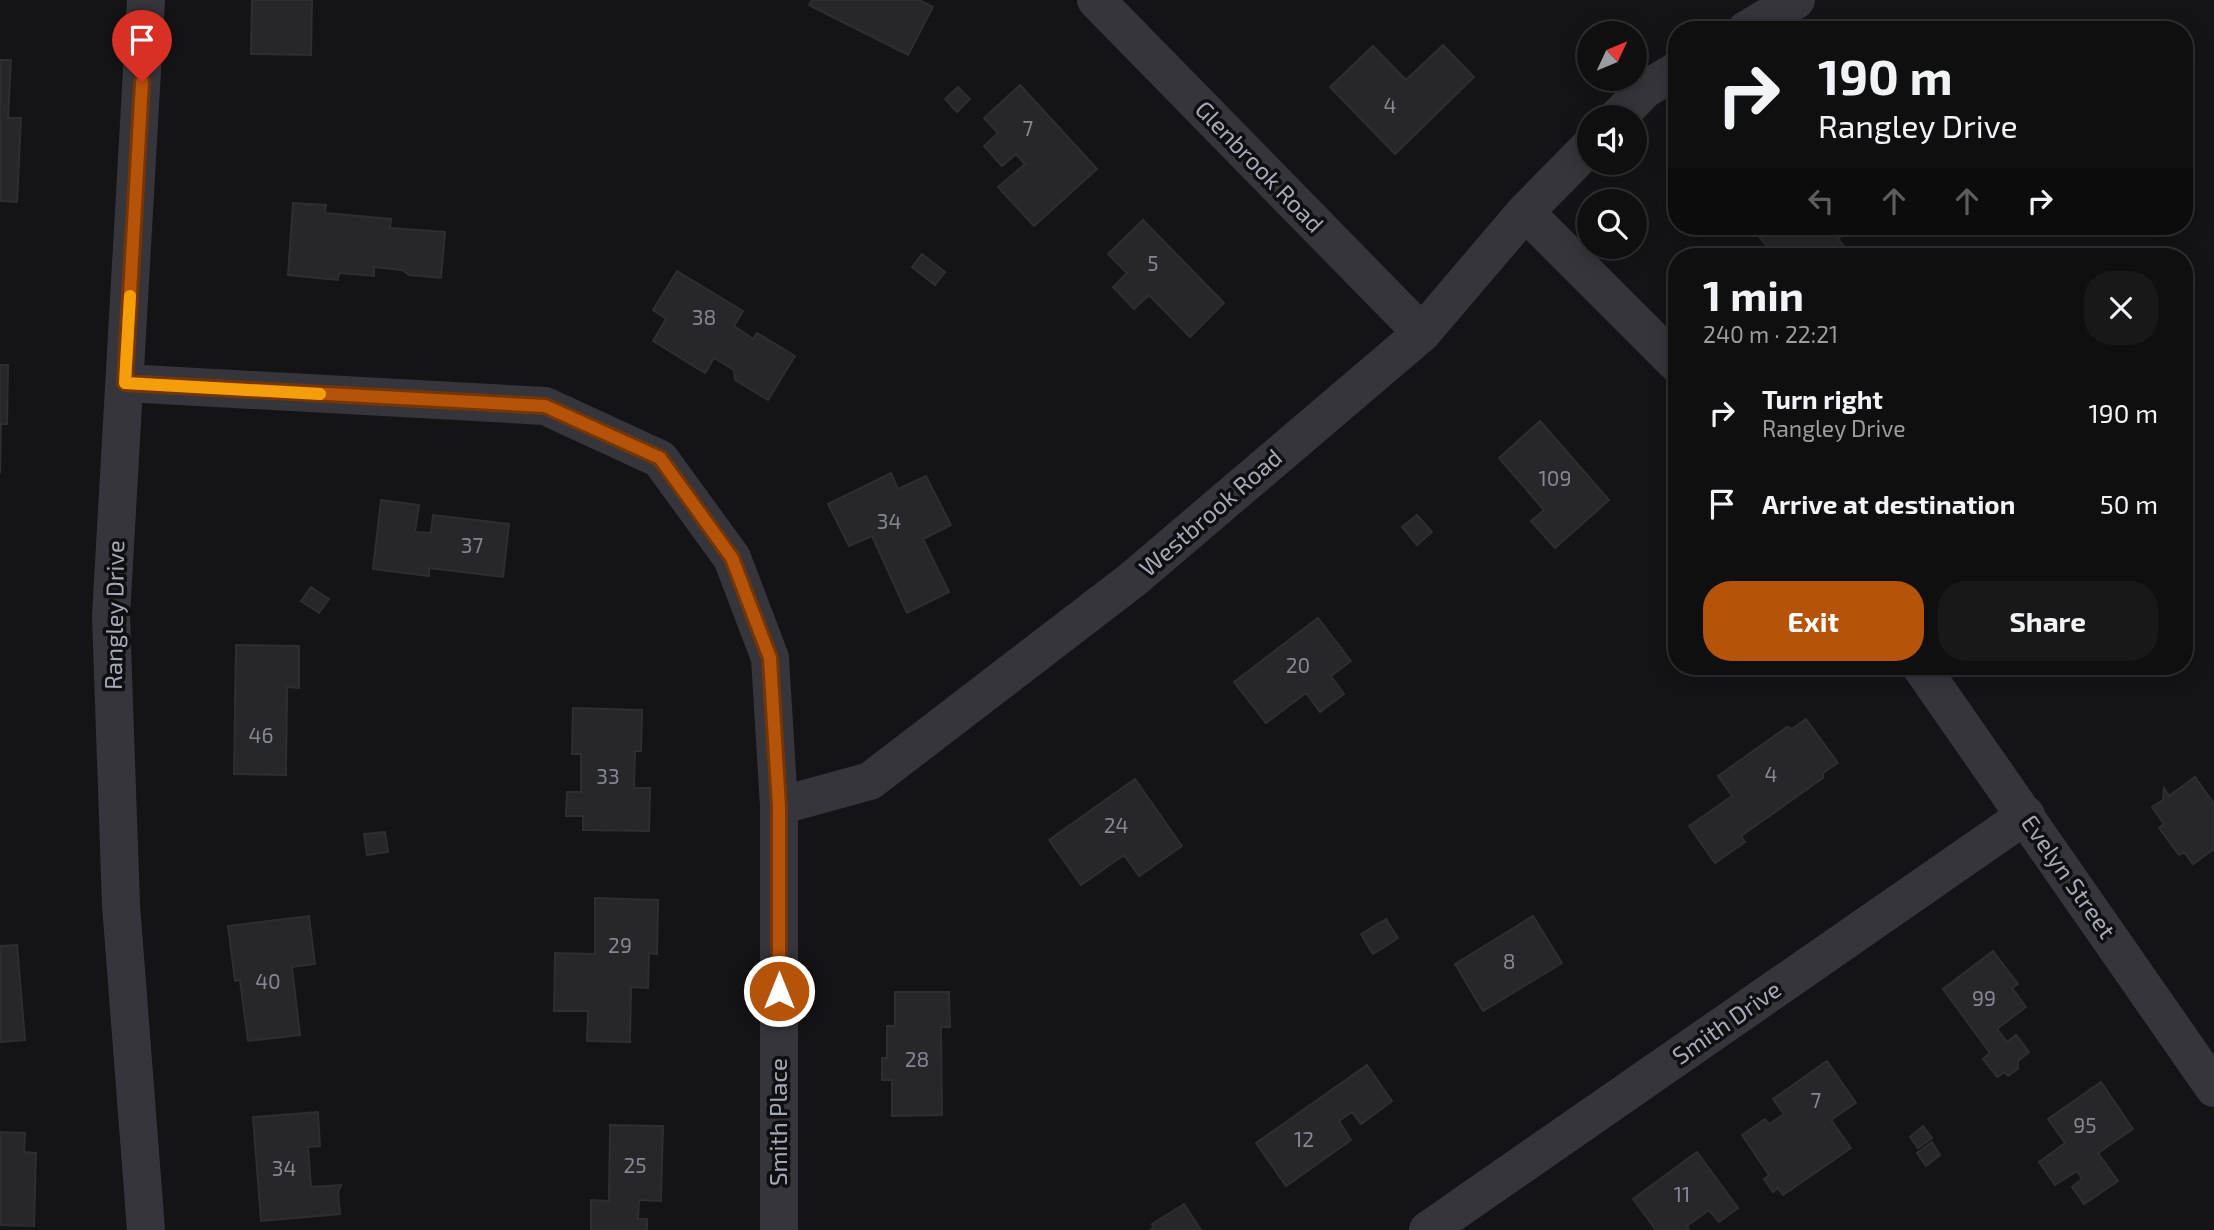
<!DOCTYPE html>
<html lang="en">
<head>
<meta charset="utf-8">
<style>
	body { margin:0; font-family:"Exo 2",sans-serif; background:#181819; color:#f1f3f6; height:100vh; display:flex; flex-direction:column; font-size:26px; white-space:nowrap }
	* { box-sizing:border-box; margin:0 }
	p { font-size:23px; color:#9b9c9f }
	.icon { flex:none; width:38px; height:38px; fill:none; stroke:currentColor; stroke-width:2; stroke-linecap:round; stroke-linejoin:round }
	.map { position:relative; flex:1; overflow:hidden }
	.side { position:absolute; left:1668px; top:248px; width:525px; height:427px; display:flex; flex-direction:column; background:#0f0f10; border-radius:28px; box-shadow:0 4px 18px #0003,0 0 0 2px #2f2f30 }
	.side>* { flex:none }
	.hud { position:absolute; left:1668px; top:21px; width:525px; height:214px; border-radius:28px; box-shadow:0 4px 18px #0003,0 0 0 2px #2f2f30; background:#0f0f10; color:#f1f3f6; overflow:hidden }
	.needle { width:46px; rotate:46deg }
	.fabs { position:absolute; left:1577px; top:21px; display:grid; gap:14px }
	.fabs a { display:grid; place-items:center; width:70px; height:70px; border-radius:50%; background:#0f0f10; box-shadow:0 4px 18px #0003,0 0 0 2px #2f2f30; font-size:35px }
	.pin { position:absolute; display:grid; place-items:center; width:60px; height:60px; color:#fff; margin:-72px -30px; border-radius:50% 50% 50% 0; rotate:-45deg; box-shadow:0 0 7px #0007 }
	.pin .icon { rotate:45deg }
	.me { position:absolute; width:77px; margin:-38px; rotate:0deg; stroke-linejoin:round; filter:drop-shadow(0 0 5px #0008) }
	.turn { display:flex; align-items:center; gap:24px; height:147px; padding:0 35px; font-size:32px }
	.turn .icon { width:91px; height:91px; stroke-width:2.5 }
	.turn b { display:block; font-size:49px; line-height:60px }
	.lanes { display:flex; align-items:center; height:66px; padding:0 35px; background:#0003; justify-content:center; gap:35px; direction:ltr }
	.lanes .off { opacity:.35 }
	.round { display:grid; place-items:center; flex:none; width:74px; height:74px; border-radius:28px; background:#181819 }
	.headline { display:flex; align-items:center; justify-content:space-between; height:119px; padding:0 35px }
	h1 { font-size:42px; font-weight:700; line-height:52px }
	.button { display:flex; gap:14px; margin-top:auto; padding:14px 35px }
	.button a { flex:1; height:80px; border-radius:28px; background:#b45309; color:#fff; font-size:28px; font-weight:700; line-height:80px; text-align:center }
	.button a+a { background:#181819; color:#f1f3f6 }
	ul { padding:0; list-style:none }
	li { display:flex; align-items:center; gap:21px; height:91px; padding:0 35px }
	li div { flex:1 }
	li b { display:block; font-size:26px }
	li em { font-style:normal }
	.map>svg:first-child { display:block }
	.building { fill:#27272a; stroke:#2e2e32; stroke-width:2 }
	.lines { fill:none; stroke-linecap:round; stroke-linejoin:round }
	.minor { stroke:#35353b; stroke-width:38 }
	.route-casing { stroke:#753606; stroke-width:18 }
	.route { stroke:#b45309; stroke-width:12 }
	.slow { stroke:#f59e0b; stroke-width:12 }
	.labels { text-anchor:middle; stroke-width:7; stroke-linejoin:round; paint-order:stroke }
	.number-label { font-size:21px; fill:#858793 }
	.street-label { font-size:24px; fill:#a5a8b7; stroke:#0f0f11 }
</style>
</head>
<body>
<div class="map">
<svg width="2214" height="1230" viewBox="0 0 2214 1230">
	<rect width="100%" height="100%" fill="#141416"/>
	<!-- building -->
	<path class="building" d="M252,0H312L311,55L251,54Z
		M812,0H919L933,7L908,55L809,5Z
		M1443,45L1474,77L1395,154L1330,87L1373,46L1406,80Z
		M0,60H11L8,118H21L17,202L0,201Z
		M1020,85L1097,169L1034,226L998,187L1025,164L1016,154L1002,166L984,146L998,133L984,118Z
		M958,87L970,99L957,112L945,99Z
		M293,203L326,205L325,213L391,219L390,228L445,232L441,278L409,275L402,270L374,267V276L339,273L338,280L288,275Z
		M1143,220L1224,303L1190,337L1149,295L1134,309L1113,287L1127,273L1108,254Z
		M1750,226H1848L1850,229L1838,239L1843,245L1828,257H1776Z
		M922,254L945,272L935,285L912,267Z
		M677,271L743,311L734,326L753,339L757,333L795,356L768,400L735,380L734,370L714,358L705,373L653,341L666,319L653,310Z
		M0,365H8L7,424H1L0,474Z
		M1540,421L1609,500L1555,548L1531,521L1544,510L1499,458Z
		M891,473L898,489L926,476L951,525L923,539L949,592L907,613L872,536L849,546L828,504Z
		M381,500L419,505L415,532L431,533L433,515L509,524L503,577L429,568V576L373,569Z
		M1417,515L1432,532L1417,545L1402,527Z
		M311,587L329,599L319,613L301,601Z
		M1318,618L1351,661L1331,676L1344,694L1320,712L1306,693L1266,723L1234,682Z
		M236,645L299,646V688L287,687L286,775L234,774Z
		M573,708L642,710L641,751H635L634,788H650L649,831L583,830V816H566L567,792H581V754H572Z
		M1806,719L1838,763L1823,773V778L1741,836L1745,842L1715,863L1689,826L1732,796L1718,776L1787,727L1792,729Z
		M2195,777L2214,804V849L2193,864L2184,852L2179,855L2159,828L2164,824L2152,807L2163,800L2164,788L2169,796Z
		M1135,779L1182,846L1139,876L1124,855L1081,885L1049,840Z
		M385,832L388,852L367,855L364,834Z
		M595,898L658,900L657,954L649,953L648,988L631,987L630,1042L587,1041L588,1011H554L555,953L595,954Z
		M309,916L315,964L292,967L300,1035L248,1041L240,980L235,981L228,926Z
		M1533,916L1562,963L1483,1011L1455,964Z
		M1386,919L1398,938L1373,954L1361,934Z
		M17,945L25,1040L0,1042V946Z
		M1993,951L2018,984L2012,988L2026,1007L1997,1029L2007,1042L2016,1035L2029,1052L2018,1061V1069L2008,1076L2005,1072L1997,1077L1983,1059L1990,1053L1943,989Z
		M895,992H949L950,1027H941L942,1115L892,1116V1080H882V1058H887V1026H895Z
		M1827,1061L1856,1103L1831,1120L1851,1148L1783,1195L1778,1188L1773,1192L1764,1179L1769,1175L1742,1135L1765,1119L1769,1124L1784,1114L1773,1099Z
		M1367,1065L1392,1101L1361,1124L1352,1112L1339,1121L1351,1140L1286,1186L1256,1143Z
		M2101,1082L2133,1129L2098,1153L2118,1181L2084,1204L2072,1187L2082,1179L2077,1171L2055,1185L2039,1162L2065,1143L2048,1119Z
		M318,1112L320,1146L308,1147L311,1187L341,1185L338,1192L340,1214L261,1221L253,1117Z
		M610,1125L663,1126L661,1201L639,1200L638,1219H647V1230H591V1200L609,1201Z
		M1923,1126L1932,1138L1918,1148L1910,1137Z
		M0,1132L25,1133L24,1152L36,1153L34,1226L0,1225Z
		M1932,1142L1940,1155L1926,1166L1917,1153Z
		M1697,1152L1738,1208L1719,1222L1709,1210L1687,1226L1689,1230H1656L1633,1199Z
		M1184,1204L1201,1230H1150L1154,1228L1152,1224Z"/>
	<g class="lines">
		<!-- minor -->
		<path class="minor" d="M1096,0L1422,333
			M1746,30L1796,0
			M1618,117L1644,90L1676,71
			M1525,212L1676,363
			M125,383L545,406L660,459L732,558L770,658L779,806V1230
			M1921,667L2214,1088
			M779,806L870,781L1132,580L1422,333L1525,212L1589,147
			M146,1230L121,905L111,616L146,0
			M1428,1230L2026,815"/>
	</g>
	<g class="lines">
		<defs>
			<path id="route" d="M142,82L125,383L545,406L660,458L732,558L770,658L779,806V991"/>
		</defs>
		<!-- route casing -->
		<use href="#route" class="route-casing"/>
		<!-- route -->
		<use href="#route" class="route"/>
		<!-- slow -->
		<path class="slow" d="M130,296L125,383L320,394"/>
	</g>
	<g class="labels">
		<!-- number labels -->
		<g class="number-label">
			<text x="1390" y="113">4</text>
			<text x="1028" y="136">7</text>
			<text x="1153" y="271">5</text>
			<text x="704" y="325">38</text>
			<text x="1555" y="486">109</text>
			<text x="889" y="529">34</text>
			<text x="472" y="553">37</text>
			<text x="1298" y="673">20</text>
			<text x="261" y="743">46</text>
			<text x="1771" y="782">4</text>
			<text x="608" y="784">33</text>
			<text x="1116" y="833">24</text>
			<text x="620" y="953">29</text>
			<text x="1509" y="969">8</text>
			<text x="268" y="989">40</text>
			<text x="1984" y="1006">99</text>
			<text x="917" y="1067">28</text>
			<text x="1816" y="1108">7</text>
			<text x="2085" y="1133">95</text>
			<text x="1304" y="1147">12</text>
			<text x="635" y="1173">25</text>
			<text x="284" y="1176">34</text>
			<text x="1682" y="1202">11</text>
		</g>
		<!-- street labels -->
		<g class="street-label">
			<text transform="translate(1259 167) rotate(46)" y="8">Glenbrook Road</text>
			<text transform="translate(1211 513) rotate(-41)" y="8">Westbrook Road</text>
			<text transform="translate(115 615) rotate(-89)" y="8">Rangley Drive</text>
			<text transform="translate(2068 877) rotate(55)" y="8">Evelyn Street</text>
			<text transform="translate(1727 1023) rotate(-35)" y="8">Smith Drive</text>
			<text transform="translate(779 1122) rotate(-90)" y="8">Smith Place</text>
		</g>
	</g>
</svg>
<div class="fabs">
<a><svg class="needle" viewBox="-14 -14 28 28"><path d="M0-13l5 13h-10z" fill="#e53935"/><path d="M0 13l5-13h-10z" fill="#9b9c9f"/></svg></a>
<a><svg class="icon" aria-label="sound" viewBox="0 0 24 24"><path d="M4 9h4l5-4v14l-5-4H4zM17 9q2 3 0 6"/></svg></a>
<a><svg class="icon" aria-label="search" viewBox="0 0 24 24"><circle cx="10" cy="10" r="6"/><path d="M15 15l6 6"/></svg></a>
</div>
<div class="pin" style="left:142px;top:82px;background:#d93025"><svg class="icon" aria-label="arrive" viewBox="0 0 24 24"><path d="M6 21V4h12l-3 4 3 4H6"/></svg></div>
<svg class="me" style="left:779px;top:991px" viewBox="-20 -20 40 40"><circle r="17" fill="#b45309" stroke="#fff" stroke-width="3"/><path d="M0-11L8 9 0 5-8 9z" fill="#fff"/></svg>
<div class="hud">
<div class="turn"><svg class="icon" aria-label="right" viewBox="0 0 24 24"><path d="M7 20v-9h11M14 6l5 5-5 5"/></svg><div><b>190 m</b>Rangley Drive</div></div>
<div class="lanes"><svg class="icon off" aria-label="left" viewBox="0 0 24 24"><path d="M17 20v-9H6M10 6l-5 5 5 5"/></svg><svg class="icon off" aria-label="ahead" viewBox="0 0 24 24"><path d="M12 20V5M6 11l6-6 6 6"/></svg><svg class="icon off" aria-label="ahead" viewBox="0 0 24 24"><path d="M12 20V5M6 11l6-6 6 6"/></svg><svg class="icon" aria-label="right" viewBox="0 0 24 24"><path d="M7 20v-9h11M14 6l5 5-5 5"/></svg></div>
</div>
<section class="side">
<div class="headline"><div><h1>1 min</h1><p>240 m · 22:21</p></div><a class="round"><svg class="icon" aria-label="close" viewBox="0 0 24 24"><path d="M6 6l12 12M18 6L6 18"/></svg></a></div>
<ul>
<li><svg class="icon" aria-label="right" viewBox="0 0 24 24"><path d="M7 20v-9h11M14 6l5 5-5 5"/></svg><div><b>Turn right</b><p>Rangley Drive</p></div><em>190 m</em></li>
<li><svg class="icon" aria-label="arrive" viewBox="0 0 24 24"><path d="M6 21V4h12l-3 4 3 4H6"/></svg><div><b>Arrive at destination</b></div><em>50 m</em></li>
</ul>
<div class="button"><a>Exit</a><a>Share</a></div>
</section>
</div>
</body>
</html>
